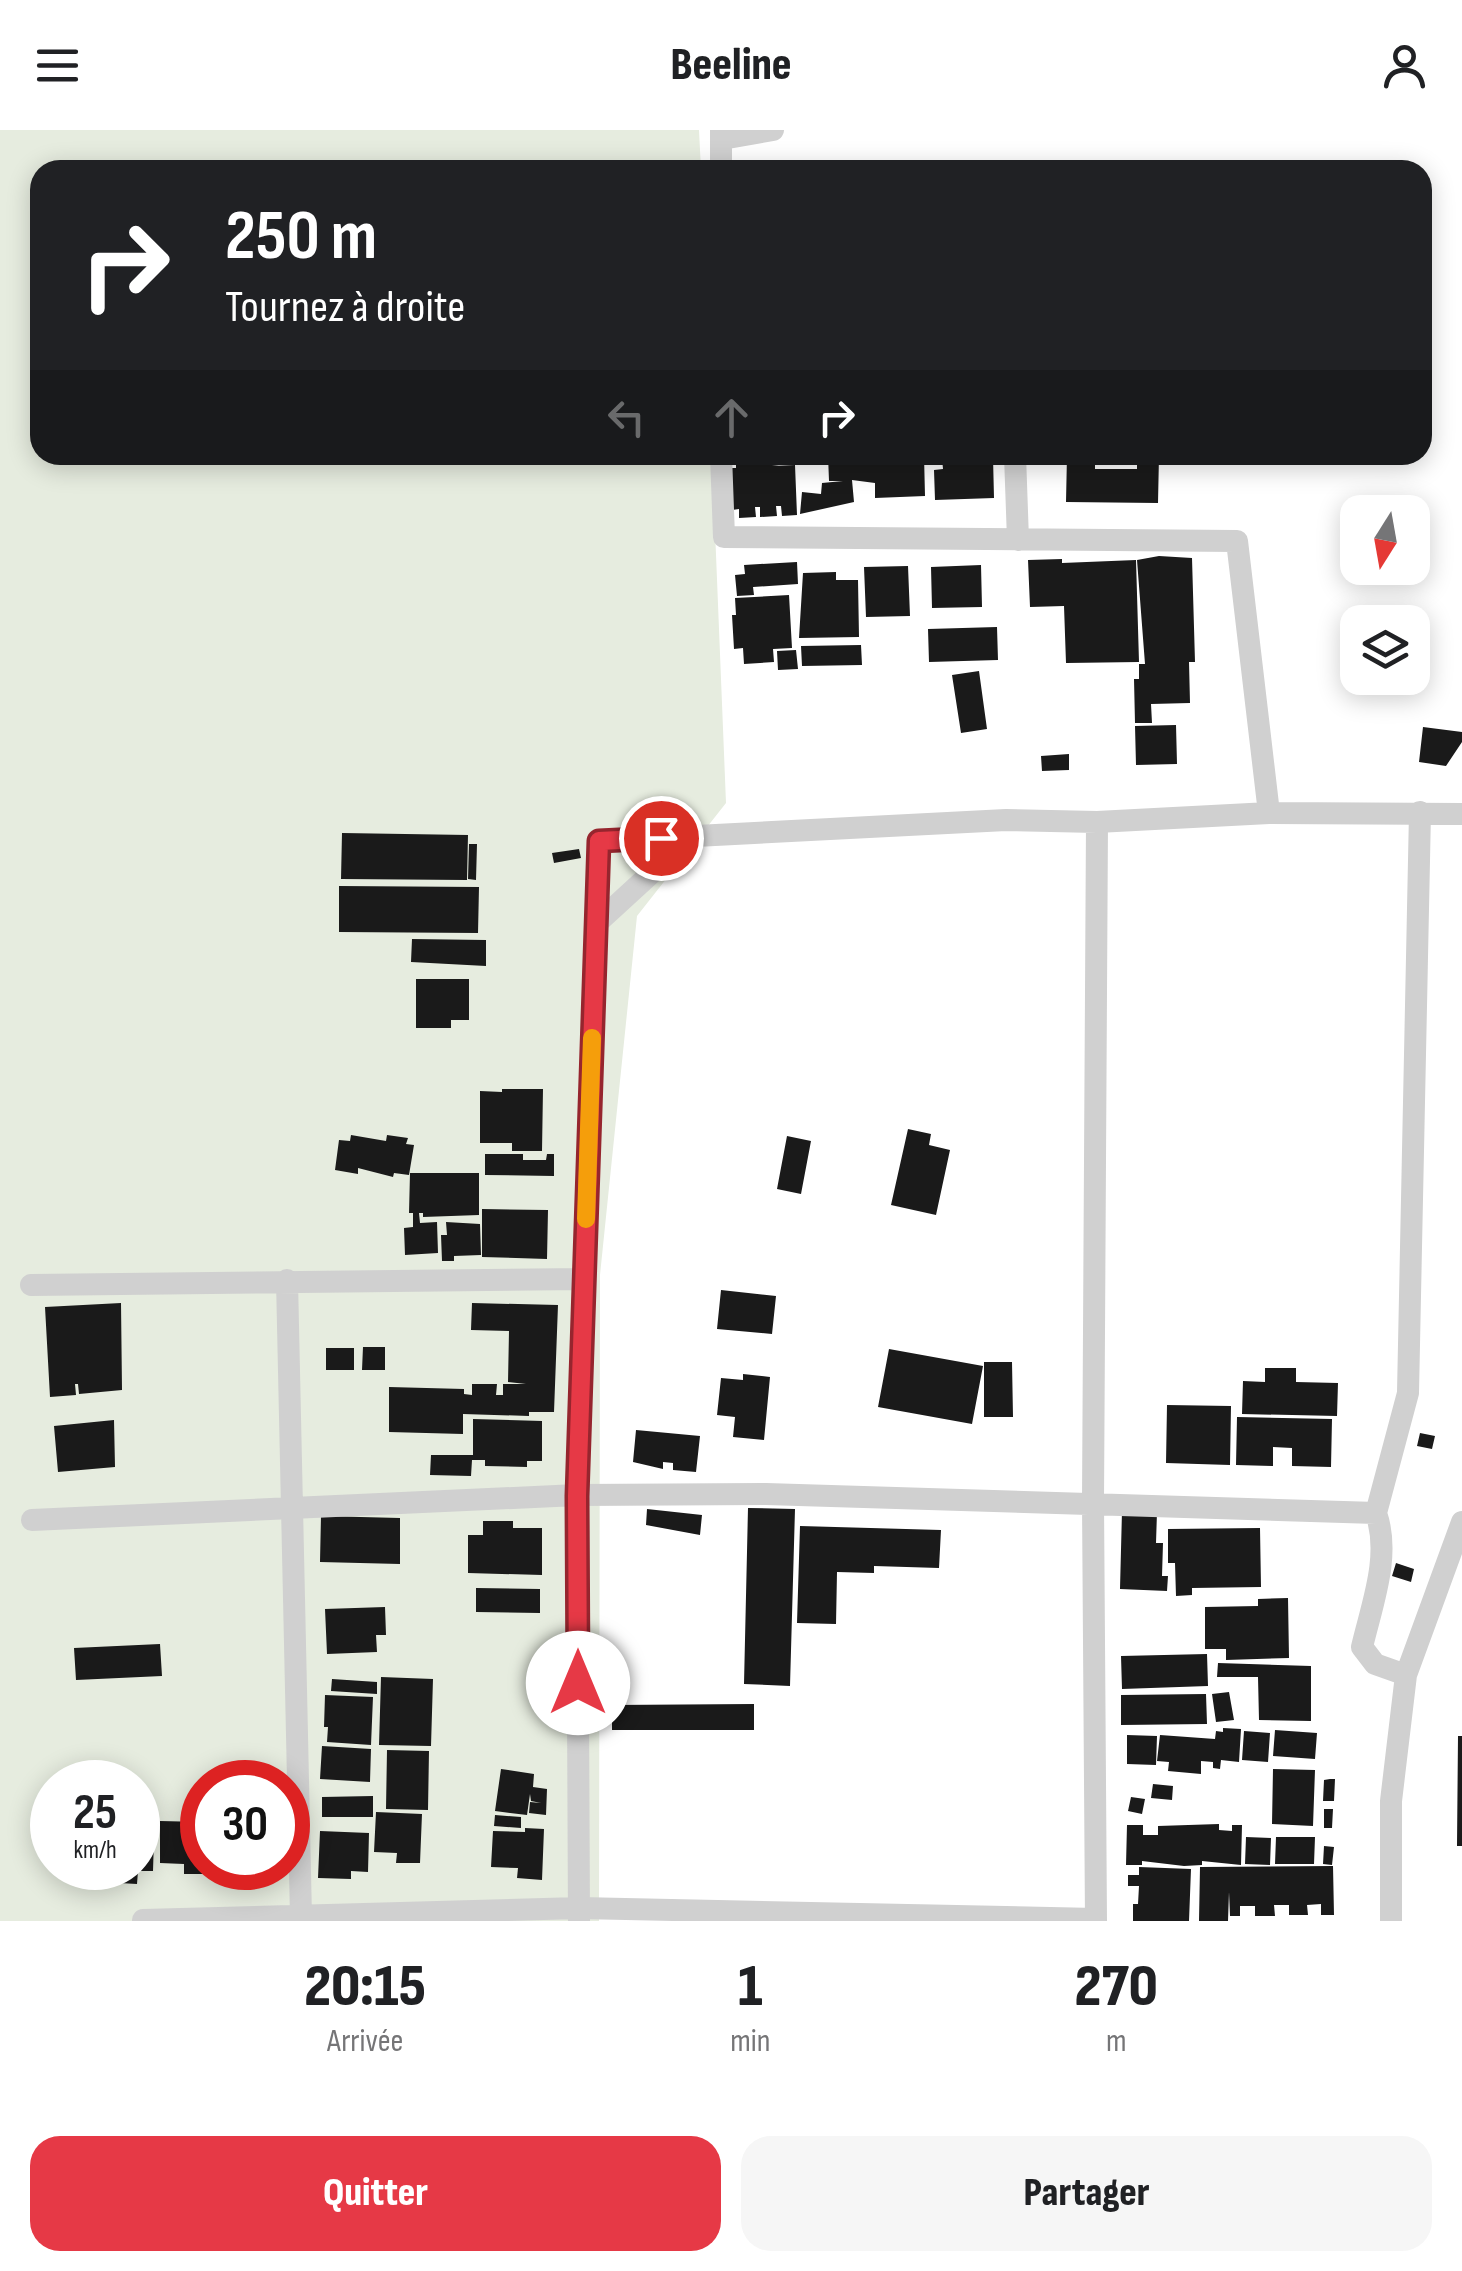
<!DOCTYPE html>
<html lang="fr">
<head>
<meta charset="utf-8">
<style>
	body { margin:0; font-family:"Sofia Sans Condensed",sans-serif; background:#f6f6f6; color:#202124; height:100vh; display:flex; flex-direction:column; font-size:38px; white-space:nowrap }
	* { box-sizing:border-box; margin:0 }
	p { font-size:32px; color:#757577 }
	.icon { flex:none; width:55px; height:55px; fill:none; stroke:currentColor; stroke-width:2; stroke-linecap:round; stroke-linejoin:round }
	.map { position:relative; height:1791px; overflow:hidden }
	.drawer { display:flex; flex-direction:column; background:#fff; flex:1 }
	.drawer>* { flex:none }
	.hud { position:absolute; left:30px; top:30px; width:1402px; height:305px; border-radius:30px; box-shadow:0 5px 25px #0003; background:#202124; color:#fff; overflow:hidden }
	.needle { width:65px; rotate:191deg }
	.tools { position:absolute; left:1340px; top:365px; display:grid; gap:20px }
	.tools a { display:grid; place-items:center; width:90px; height:90px; border-radius:20px; background:#fff; box-shadow:0 5px 25px #0003; font-size:50px }
	.speed { position:absolute; left:30px; top:1630px; display:flex; gap:20px; font-size:50px; font-weight:700; text-align:center }
	.speed>* { display:grid; place-content:center; width:130px; height:130px; border-radius:50%; background:#fff; box-shadow:0 5px 25px #0003; line-height:1 }
	.speed small { font-size:25px; font-weight:400 }
	.speed .limit { border:15px solid #d22; background:#fff; color:#111 }
	.pin { position:absolute; display:grid; place-items:center; width:85px; height:85px; color:#fff; margin:-42px; border:5px solid #fff; border-radius:50%; box-shadow:0 2px 10px #0007 }
	.me { position:absolute; width:110px; margin:-55px; rotate:0deg; stroke-linejoin:round; filter:drop-shadow(0 0 8px #0008) }
	.turn { display:flex; align-items:center; gap:35px; height:210px; padding:0 30px; font-size:45px }
	.turn .icon { width:130px; height:130px; stroke-width:2.5 }
	.turn b { display:block; font-size:70px; line-height:85px }
	.lanes { display:flex; align-items:center; height:95px; padding:0 30px; background:#0003; justify-content:center; gap:50px; direction:ltr }
	.lanes .off { opacity:.35 }
	.eta { display:flex; justify-content:space-evenly; align-items:center; height:170px; text-align:center }
	.eta b { font-size:60px; font-weight:800; line-height:70px }
	.primary-button { display:flex; gap:20px; margin-top:auto; padding:20px 30px }
	.primary-button a { flex:1; height:115px; border-radius:30px; background:#e63946; color:#fff; font-size:40px; font-weight:800; line-height:115px; text-align:center }
	.primary-button a+a { background:#f6f6f6; color:#202124 }
	header { display:flex; justify-content:space-between; align-items:center; height:130px; padding:0 30px; background:#fff; font-size:45px; font-weight:800 }
	.map>svg:first-child { display:block }
	.green { fill:#e6ecdf; fill-rule:evenodd }
	.building { fill:#1a1a1a; fill-rule:evenodd }
	.lines { fill:none; stroke-linecap:round; stroke-linejoin:round }
	.minor { stroke:#d0d0d0; stroke-width:22 }
	.route-casing { stroke:#96252e; stroke-width:25 }
	.route { stroke:#e63946; stroke-width:18 }
	.slow { stroke:#f59e0b; stroke-width:18 }
</style>
</head>
<body>
<header><svg class="icon" aria-label="menu" viewBox="0 0 24 24"><path d="M4 6h16M4 12h16M4 18h16"/></svg>Beeline<svg class="icon" aria-label="person" viewBox="0 0 24 24"><circle cx="12" cy="8" r="4"/><path d="M4 21q1-7 8-7t8 7"/></svg></header>
<div class="map">
<svg width="1462" height="1791" viewBox="0 0 1462 1791">
	<rect width="100%" height="100%" fill="#fff"/>
	<!-- green -->
	<path class="green" d="M0,0H699L701,40H40V325H712L726,673L637,786L600,1145L599,1791H0ZM52,1652H138V1738H52ZM202,1652H288V1738H202Z"/>
	<!-- building -->
	<path class="building" d="M736,325H787L786,334L772,336L795,335L797,385L782,386L781,376H776L777,386L760,387V377H755L756,387L739,388V379L732,380L724,338H736Z
		M828,325H924L925,366L875,368V353L852,350L854,372L800,384L802,362L821,364L822,353L843,351H829Z
		M1067,325H1159L1158,373L1066,372ZM1095,331L1137,332V339H1095Z
		M993,327L994,368L935,370L934,340L943,339L942,328Z
		M1159,426L1192,428L1195,532H1189L1190,573L1151,574L1152,593H1135L1134,549H1139V534H1145L1137,430Z
		M1062,429V433L1136,430L1139,532L1066,533L1064,476L1030,477L1028,430Z
		M797,432L798,454L753,457L754,465L737,466L735,445L745,444L744,435Z
		M981,435L982,477L932,478L931,437Z
		M908,436L910,486L866,487L864,437Z
		M836,442V450H858L859,507L799,508L803,443Z
		M789,465L792,518L773,519L774,532L744,534L743,518L734,519L732,485H736L735,468Z
		M997,497L998,530L929,532L928,499Z
		M861,515L862,535L802,536L801,516Z
		M796,520L798,539L778,540L777,521Z
		M979,541L987,599L961,603L952,545Z
		M1176,595L1177,634L1136,635L1135,596Z
		M1423,597L1462,602V612L1446,636L1419,632Z
		M1069,624V640L1042,641L1041,626Z
		M342,703L468,705L467,750L341,749Z
		M469,714H477L476,750L468,749Z
		M579,719L581,728L554,733L552,723Z
		M339,756L479,757L478,803L339,802Z
		M412,809L486,810V836L411,832Z
		M416,849H469V890H451V898H416Z
		M502,959H543L542,1021H512V1013H480V961L502,962Z
		M908,999L931,1004L929,1015L950,1020L936,1085L891,1075Z
		M351,1005L386,1011L387,1005L408,1008L406,1014L414,1015L409,1045L394,1043L393,1047L358,1038V1044L335,1040L339,1010L350,1011Z
		M787,1006L811,1011L801,1064L777,1059Z
		M485,1024H523V1030H546L547,1024H554V1046L485,1045Z
		M410,1043H479V1085L423,1087V1083H419L420,1093L437,1092L438,1123L405,1125L404,1098L413,1097V1083H409Z
		M482,1079L548,1080L547,1129L482,1127Z
		M446,1092L480,1094L481,1125L454,1126V1131H442L441,1105H447Z
		M721,1160L776,1166L772,1204L717,1199Z
		M121,1173L122,1260L79,1264L78,1254H75L76,1265L50,1267L45,1177Z
		M472,1173L558,1175L554,1282H529V1286L463,1284V1304L389,1302V1257L464,1259V1264L472,1265V1254H497L496,1265H503V1254H526L508,1252L509,1201L471,1200Z
		M363,1217H385V1240H362Z
		M326,1218H354V1240H326Z
		M889,1219L983,1236L972,1294L878,1277Z
		M984,1232H1012L1013,1287H984Z
		M1265,1238H1296V1252L1338,1253L1337,1286L1242,1284L1243,1251L1265,1252Z
		M743,1244L770,1247L764,1310L733,1307L735,1287L717,1285L721,1248L743,1250Z
		M1167,1275L1231,1276L1230,1335L1166,1333Z
		M1237,1287L1332,1289L1331,1337L1292,1336V1318L1273,1317V1336L1236,1335Z
		M473,1289L542,1291V1331H527V1337L485,1336V1330H472L471,1346L430,1345L431,1325H473Z
		M114,1290L115,1337L58,1342L54,1296Z
		M636,1300L700,1306L696,1342L673,1340V1333L663,1332V1339L633,1332Z
		M1420,1303L1435,1306L1432,1319L1417,1316Z
		M748,1378L795,1379L790,1556L744,1554Z
		M647,1379L702,1385L700,1405L646,1395Z
		M1122,1381L1157,1382L1156,1413H1163L1162,1446H1168L1167,1461L1120,1459Z
		M321,1386L400,1388V1434L320,1432Z
		M483,1391H513V1398H542V1445L468,1443V1405H483Z
		M800,1396L941,1400L939,1438L874,1436V1443L837,1442L836,1494L797,1493Z
		M1260,1398L1261,1457L1192,1458V1465L1176,1466L1175,1433H1168V1399Z
		M1396,1433L1414,1439L1411,1452L1392,1446Z
		M476,1458L540,1459V1483L476,1482Z
		M1288,1468L1289,1528L1226,1530V1519H1205V1477L1258,1476V1469Z
		M385,1477L386,1505H376L377,1522L327,1524L325,1479Z
		M160,1514L162,1546L76,1550L74,1518Z
		M1207,1524L1208,1556L1122,1559L1121,1526Z
		M1218,1533L1311,1536V1591L1259,1590L1258,1547H1217Z
		M381,1547L433,1549L431,1616L379,1615Z
		M332,1549L377,1552V1564L331,1561Z
		M1229,1562L1234,1590L1216,1592L1212,1564Z
		M1206,1564L1207,1594L1121,1595V1565Z
		M325,1565L373,1567L371,1615L327,1612L328,1597H324Z
		M754,1574V1600H612V1575Z
		M1223,1598L1241,1599L1239,1632L1221,1630L1220,1639L1213,1638V1632L1201,1631V1644L1168,1641L1169,1632L1157,1631L1160,1605L1215,1609L1216,1601L1223,1602Z
		M1275,1600L1317,1603L1315,1629L1273,1626Z
		M1244,1601L1270,1603L1268,1632L1242,1630Z
		M1127,1605L1157,1606L1156,1635L1127,1634Z
		M1458,1606H1462V1716H1457Z
		M322,1616L371,1619L370,1652L320,1649Z
		M387,1620L429,1621L428,1680L386,1679Z
		M501,1639L534,1644L533,1657L547,1659L546,1685L529,1683L530,1672L541,1673L531,1671L530,1664L527,1685L495,1681Z
		M1273,1639L1315,1640L1313,1696L1272,1694Z
		M1330,1649H1335L1334,1671H1323L1324,1650Z
		M1153,1654L1173,1656L1172,1670L1151,1668Z
		M373,1666V1687H322V1667Z
		M1131,1667L1145,1669L1142,1684L1128,1681Z
		M1324,1679H1333L1332,1698H1324Z
		M376,1682L422,1684L420,1733H396L397,1723L374,1722Z
		M495,1685L521,1687V1698L494,1696Z
		M160,1691L202,1692V1738H218V1744H184V1734L160,1733Z
		M1219,1694V1700L1232,1701V1695H1242L1241,1735L1202,1731V1735L1184,1736L1142,1731V1735H1126L1127,1695H1143V1705H1158V1696Z
		M525,1698L544,1699L542,1750L517,1748L518,1738L491,1737L493,1701L525,1702Z
		M320,1701L369,1703L368,1742L351,1741V1749L318,1748Z
		M138,1707L154,1708L153,1741H138L137,1754L119,1753L120,1738H138Z
		M1246,1707L1271,1708L1270,1735L1245,1734Z
		M1276,1707H1315L1314,1734H1275Z
		M1324,1716L1334,1717L1332,1735L1323,1734Z
		M1333,1736L1334,1785H1321V1774L1307,1775L1308,1785H1289V1775H1274L1275,1786H1255V1776H1240V1786H1230L1229,1762L1228,1791H1199L1200,1737Z
		M1139,1737L1191,1739L1189,1791H1133V1774H1138L1139,1756H1128V1745H1139Z"/>
	<g class="lines">
		<!-- minor -->
		<path class="minor" d="M721,0V40
			M722,9L773,0
			M721,325L724,407L1237,411L1269,683
			M1015,325L1018,410
			M596,794L692,706
			M287,1150L301,1787
			M31,1155L584,1149
			M1376,1383L1408,1263L1420,682
			M32,1390L577,1365L766,1364L1376,1383C1391,1426 1372,1474 1362,1517L1375,1534L1406,1545
			M143,1790L579,1778L1096,1789
			M579,1791L577,1365L599,711L1006,690L1097,692L1269,683L1462,684
			M1096,1791L1093,1372L1097,692
			M1391,1791V1671L1406,1545L1462,1392"/>
	</g>
	<g class="lines">
		<defs>
			<path id="route" d="M578,1553L577,1366L599,711L661,708"/>
		</defs>
		<!-- route casing -->
		<use href="#route" class="route-casing"/>
		<!-- route -->
		<use href="#route" class="route"/>
		<!-- slow -->
		<path class="slow" d="M586,1089L592,908"/>
	</g>
</svg>
<div class="tools">
<a><svg class="needle" viewBox="-14 -14 28 28"><path d="M0-13l5 13h-10z" fill="#e53935"/><path d="M0 13l5-13h-10z" fill="#757577"/></svg></a>
<a><svg class="icon" aria-label="layers" viewBox="0 0 24 24"><path d="M12 4l9 5-9 5-9-5zM3 14l9 5 9-5"/></svg></a>
</div>
<div class="speed"><div>25<small>km/h</small></div><div class="limit">30</div></div>
<div class="pin" style="left:661px;top:708px;background:#d93025"><svg class="icon" aria-label="arrive" viewBox="0 0 24 24"><path d="M6 21V4h12l-3 4 3 4H6"/></svg></div>
<svg class="me" style="left:578px;top:1553px" viewBox="-20 -20 40 40"><circle r="19" fill="#fff"/><path d="M0-13L10 11 0 6-10 11z" fill="#e63946"/></svg>
<div class="hud">
<div class="turn"><svg class="icon" aria-label="right" viewBox="0 0 24 24"><path d="M7 20v-9h11M14 6l5 5-5 5"/></svg><div><b>250 m</b>Tournez à droite</div></div>
<div class="lanes"><svg class="icon off" aria-label="left" viewBox="0 0 24 24"><path d="M17 20v-9H6M10 6l-5 5 5 5"/></svg><svg class="icon off" aria-label="ahead" viewBox="0 0 24 24"><path d="M12 20V5M6 11l6-6 6 6"/></svg><svg class="icon" aria-label="right" viewBox="0 0 24 24"><path d="M7 20v-9h11M14 6l5 5-5 5"/></svg></div>
</div>
</div>
<section class="drawer">
<div class="eta">
<div><b>20:15</b><p>Arrivée</p></div>
<div><b>1</b><p>min</p></div>
<div><b>270</b><p>m</p></div>
</div>
<div class="primary-button"><a>Quitter</a><a>Partager</a></div>
</section>
</body>
</html>
